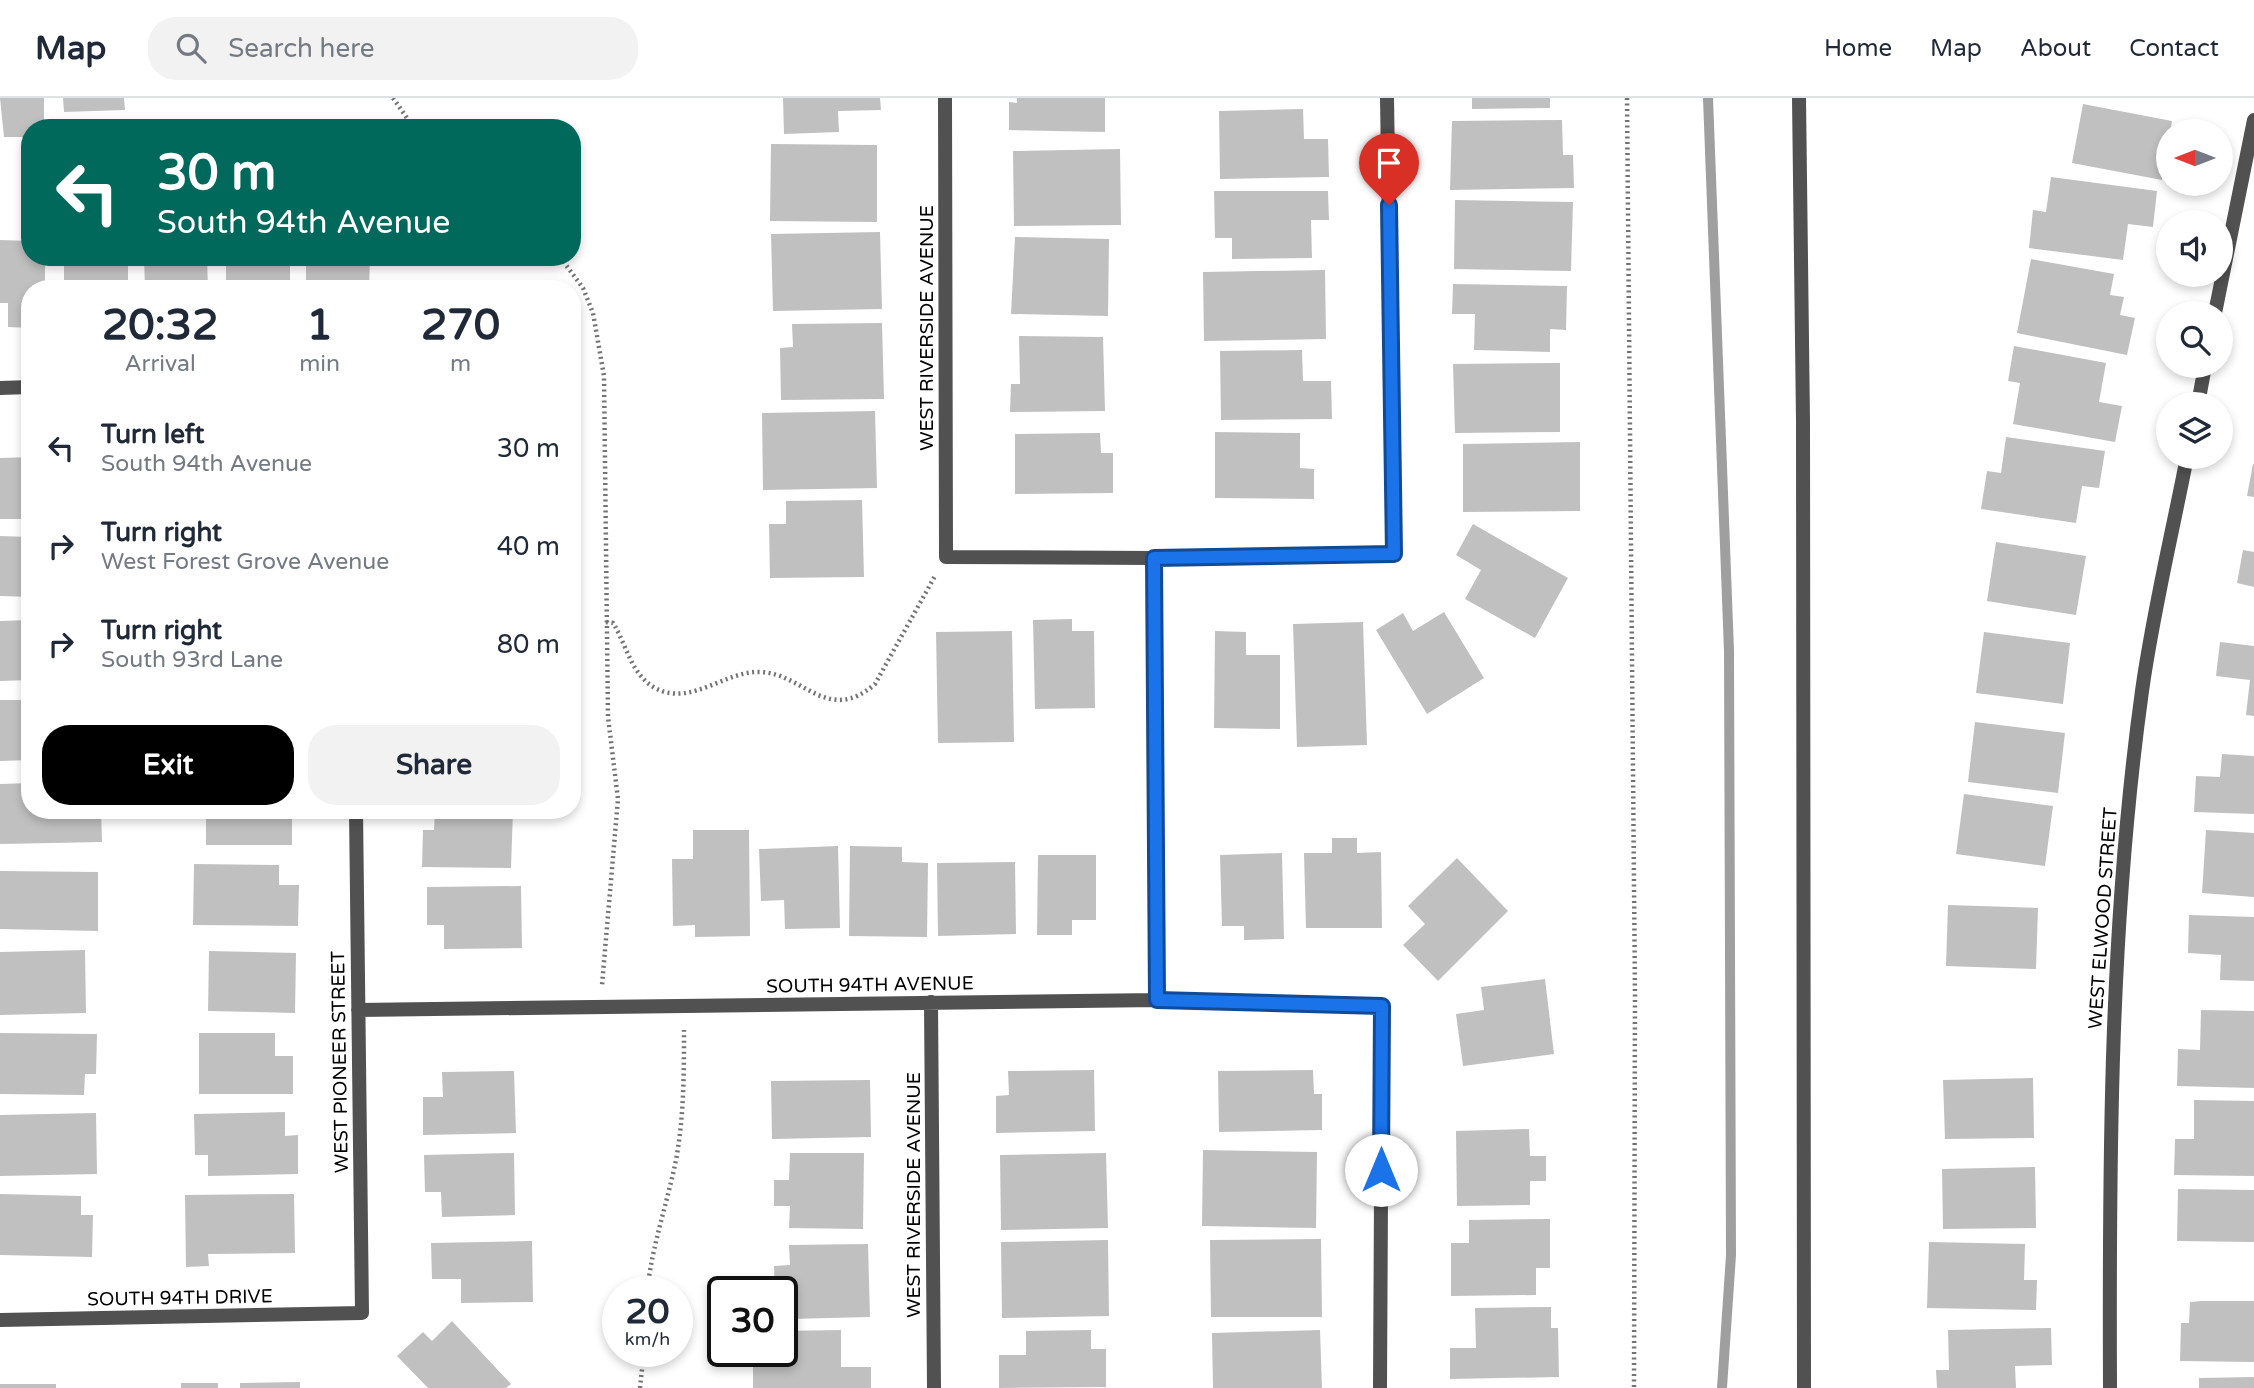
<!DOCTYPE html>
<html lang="en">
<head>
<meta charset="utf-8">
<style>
	body { margin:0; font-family:"Varela Round",sans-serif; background:#f2f2f3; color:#1f2937; height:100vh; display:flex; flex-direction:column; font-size:26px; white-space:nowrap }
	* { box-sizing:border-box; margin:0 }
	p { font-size:23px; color:#747a83 }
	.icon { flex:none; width:38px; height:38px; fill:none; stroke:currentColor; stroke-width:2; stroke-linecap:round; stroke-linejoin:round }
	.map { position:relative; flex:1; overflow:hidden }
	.sheet { position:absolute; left:21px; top:182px; width:560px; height:539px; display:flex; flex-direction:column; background:#fff; border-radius:28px; box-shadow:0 4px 10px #0003 }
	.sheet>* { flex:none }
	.top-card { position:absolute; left:21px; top:21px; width:560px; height:147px; border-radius:28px; box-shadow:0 4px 10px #0003; background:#00695c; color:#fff; overflow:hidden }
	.needle { width:46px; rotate:270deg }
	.buttons { position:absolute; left:2156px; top:21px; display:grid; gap:14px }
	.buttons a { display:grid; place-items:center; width:77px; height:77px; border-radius:50%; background:#fff; box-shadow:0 4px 10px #0003; font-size:35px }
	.speed { position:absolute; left:602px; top:1178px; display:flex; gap:14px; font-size:35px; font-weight:700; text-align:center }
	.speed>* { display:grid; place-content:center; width:91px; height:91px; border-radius:50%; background:#fff; box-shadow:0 4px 10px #0003; line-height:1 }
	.speed small { font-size:18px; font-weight:400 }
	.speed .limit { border:4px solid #111; border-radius:10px; background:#fff; color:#111 }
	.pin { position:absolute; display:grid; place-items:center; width:60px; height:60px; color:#fff; margin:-72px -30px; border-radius:50% 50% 50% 0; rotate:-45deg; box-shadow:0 0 7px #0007 }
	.pin .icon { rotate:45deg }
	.me { position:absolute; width:77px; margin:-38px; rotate:0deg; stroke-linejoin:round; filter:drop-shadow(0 0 5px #0008) }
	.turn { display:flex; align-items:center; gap:24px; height:147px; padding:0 21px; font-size:32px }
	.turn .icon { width:91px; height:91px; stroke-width:2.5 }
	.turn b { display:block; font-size:49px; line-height:60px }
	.eta { display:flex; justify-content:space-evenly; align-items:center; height:119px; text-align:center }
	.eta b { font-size:42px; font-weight:700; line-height:49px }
	.cta { display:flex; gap:14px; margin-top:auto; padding:14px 21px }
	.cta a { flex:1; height:80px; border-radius:28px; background:#000; color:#fff; font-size:28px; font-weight:700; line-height:80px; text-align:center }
	.cta a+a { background:#f2f2f3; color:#1f2937 }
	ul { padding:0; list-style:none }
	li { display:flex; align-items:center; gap:21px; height:98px; padding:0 21px }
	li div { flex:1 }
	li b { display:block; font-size:26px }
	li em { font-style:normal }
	header { display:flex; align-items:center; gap:42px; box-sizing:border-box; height:98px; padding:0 35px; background:#fff; border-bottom:2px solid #e0e1e3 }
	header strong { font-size:33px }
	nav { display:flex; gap:38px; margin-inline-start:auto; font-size:24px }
	.search { width:490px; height:63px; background:#f2f2f3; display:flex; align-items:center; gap:18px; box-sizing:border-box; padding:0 24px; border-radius:28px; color:#747a83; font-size:26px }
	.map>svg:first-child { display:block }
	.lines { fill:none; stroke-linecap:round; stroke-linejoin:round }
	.stream { stroke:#9f9f9f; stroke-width:10 }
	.building { fill:#c0c0c0 }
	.path { stroke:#737373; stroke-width:4.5; stroke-dasharray:2 3.5; stroke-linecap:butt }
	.service { stroke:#515151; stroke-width:14 }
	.minor { stroke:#515151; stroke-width:14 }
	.route-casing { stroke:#114b97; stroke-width:18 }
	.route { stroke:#1a73e8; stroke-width:12 }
	.labels { text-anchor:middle; stroke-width:5; stroke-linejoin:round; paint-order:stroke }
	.street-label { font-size:19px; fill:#000; stroke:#fff }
</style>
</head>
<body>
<header>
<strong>Map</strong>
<div class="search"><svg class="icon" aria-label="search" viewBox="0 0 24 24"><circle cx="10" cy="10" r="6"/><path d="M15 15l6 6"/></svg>Search here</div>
<nav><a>Home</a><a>Map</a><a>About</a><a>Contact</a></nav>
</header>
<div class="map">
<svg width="2254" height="1290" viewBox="0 0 2254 1290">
	<rect width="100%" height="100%" fill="#fff"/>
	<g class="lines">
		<!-- stream -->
		<path class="stream" d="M1708,0L1729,553L1731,1157L1722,1290"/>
	</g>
	<!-- building -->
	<path class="building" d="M0,0H44V30H30V39H4Z
		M63,0H124L125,12L64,14Z
		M783,0H880L881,12L838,13L839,34L784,36Z
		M1017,0H1105V34L1009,32V4L1017,5Z
		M1472,0H1550V10L1472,11Z
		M2083,6L2172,23L2162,82L2072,65Z
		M1303,11L1304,41H1328L1329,79L1220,81L1219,13Z
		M1562,22L1563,57H1573L1574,90L1450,92L1452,23Z
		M771,46L877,47V124L770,123Z
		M1120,51L1121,127L1014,128L1013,53Z
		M2051,79L2157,93L2153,129L2128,126L2123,162L2029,150L2033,112L2046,114Z
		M1214,93H1328L1329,122H1311L1312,160L1232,161V140H1215Z
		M1455,102L1573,104L1571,173L1454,171Z
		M880,134L882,211L773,213L771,136Z
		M1015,139L1109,141L1108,218L1011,216Z
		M0,142L30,143V159H45V191H30V230L8,229V205H0Z
		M64,159H128V191H64Z
		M144,159H207L208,191H145Z
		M226,159H290V191H226Z
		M306,159H370L369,191H306Z
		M2031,161L2114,176L2110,197L2124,199L2120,217L2135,220L2127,257L2017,235Z
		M1325,172L1326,241L1204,243L1203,174Z
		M1453,186L1567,188L1566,232L1550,231V254L1474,252L1475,216H1452Z
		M882,225L884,301L781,302L780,250L793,249L792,226Z
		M1019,238L1103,239L1105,313L1010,314L1011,286H1020Z
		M2014,248L2106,265L2099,304L2122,308L2115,344L2013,326L2020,285L2008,283Z
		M1302,252L1303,283H1331L1332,321L1221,322L1220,253Z
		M1560,265V334L1455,335L1453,266Z
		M875,313L877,390L763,392L762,315Z
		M1215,334L1300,335V370L1314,371V401L1215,400Z
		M1100,335L1101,355H1113V395L1015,396V336Z
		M2006,339L2105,353L2099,390L2082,388L2076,425L1981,411L1987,373L2001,375Z
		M1580,344V413L1463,414V346Z
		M30,359V421H0V360Z
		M2253,366H2254V399L2247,398Z
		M862,402L864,479L770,480L769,426H786V403Z
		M1473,426L1568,480L1535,540L1465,501L1481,472L1456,457Z
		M0,438L30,439V499L0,498Z
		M1996,444L2086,458L2076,517L1987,503Z
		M2243,452L2254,454V489L2237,485Z
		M1444,514L1484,580L1427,616L1376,532L1403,515L1413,533Z
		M1072,521V533H1094L1095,610L1035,611L1033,522Z
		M30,522V582L0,583V523Z
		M1363,524L1367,647L1297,649L1293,526Z
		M1012,533L1014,644L938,645L936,534Z
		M1215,533L1246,534V557H1280V631L1214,630Z
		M1984,534L2070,545L2063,606L1976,595Z
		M2220,544L2254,548V618L2246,617L2250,582L2216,578Z
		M0,602H30V662L0,663Z
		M1975,624L2065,635L2058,695L1968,684Z
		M2222,656L2254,658V716L2194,714L2196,678L2220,679Z
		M30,685V712H101L102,744L0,746V686Z
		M1964,696L2053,708L2045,768L1956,756Z
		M206,712H292V747H206Z
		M435,712H513L511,770L422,769L423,732H434Z
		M693,732H749L750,838L695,839V827L673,828L672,761H693Z
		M2206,732L2254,735V799L2202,795Z
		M1332,740H1357V755L1381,754L1382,830H1306L1304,755H1332Z
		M838,748L840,830L785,831L784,802L761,803L759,751Z
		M850,748L902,749V764L928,765L927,839L849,838Z
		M1282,755L1284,841L1244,842V828H1222L1220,757Z
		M1038,757H1096V822H1072V837H1037Z
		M1457,760L1508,813L1438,883L1403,847L1425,826L1408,808Z
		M1015,764L1016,836L938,838L937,765Z
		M194,766L279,767V787H299L298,828L193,827Z
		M0,773L98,774V833L0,831Z
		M521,788L522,850L444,851V827H427V789Z
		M1948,807L2038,810L2036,871L1946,868Z
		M2189,817L2254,819V883L2220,882L2221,857L2188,855Z
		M85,852L86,915L0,917V854Z
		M209,853L296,855L295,915L208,913Z
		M1545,881L1554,956L1463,968L1456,916L1484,912L1481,889Z
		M2201,912L2254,913V990L2177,988L2178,951L2200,952Z
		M0,935L97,936L96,976H85L84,997L0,996Z
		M199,935H275V958H293V996H199Z
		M1094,972L1095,1033L996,1035V998L1009,997L1008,973Z
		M1313,972L1314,996H1322V1032L1219,1034L1218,973Z
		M514,973L516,1035L423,1037V999H443L442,974Z
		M2033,980L2034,1040L1945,1041L1943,982Z
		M870,982L871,1039L772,1041L771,983Z
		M2194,1002L2254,1003V1078L2174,1077L2175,1041H2194Z
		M285,1014V1038L298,1037V1076L208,1078V1057H195L194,1016Z
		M96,1015L97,1076L0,1078V1017Z
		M1529,1031L1530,1058H1546V1083H1530V1107L1457,1108L1456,1033Z
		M1203,1052L1317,1054L1316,1130L1202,1128Z
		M514,1055L515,1117L442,1119L441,1094H425L424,1057Z
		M790,1055H864L863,1131L789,1130L790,1108H774V1082H789Z
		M1106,1055L1108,1130L1001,1132L1000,1057Z
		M2035,1069L2036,1130L1943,1131L1942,1071Z
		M2178,1091L2254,1092V1144L2177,1143Z
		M0,1096L81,1098V1117H93L92,1159L0,1157Z
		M294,1096L295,1155L208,1156L209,1168L186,1169L185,1097Z
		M1550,1121V1170H1536V1197L1451,1198V1145H1469V1122Z
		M1321,1141L1322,1219H1211L1210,1142Z
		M1108,1142L1109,1218L1002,1220L1001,1144Z
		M532,1143L533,1204L461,1205V1181H432L431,1145Z
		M1929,1144L2025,1146L2024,1182H2037L2036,1212L1927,1210Z
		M868,1146L870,1219L790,1221L789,1194H775L774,1168L790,1167L789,1147Z
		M2202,1203H2254V1264L2180,1263L2181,1225H2189L2190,1204Z
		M1551,1209V1230H1558L1559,1279L1450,1281V1250H1476L1475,1210Z
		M452,1223L511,1286L506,1290H428L397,1258L423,1234L432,1243Z
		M2051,1230L2052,1267L2015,1268L2016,1290H1937L1936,1272H1949L1948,1232Z
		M841,1232V1269H871V1290H753V1253H782V1233Z
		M1091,1232V1251H1106V1289L999,1290V1257H1026V1233Z
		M1320,1232L1322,1290H1213L1212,1235Z
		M2254,1279V1290H2199V1280Z
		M300,1284V1290H240V1285Z
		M181,1285H218V1290H181Z
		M0,1286H56V1290H0Z"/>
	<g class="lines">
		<!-- path -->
		<path class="path" d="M393,0L414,30
			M1627,0L1635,897L1634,1290
			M560,159L583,190L593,215L604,278L608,619L618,701L602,887
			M606,524L613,525C627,547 631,578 657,591C692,608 726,572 761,574C804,576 828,627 875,586L935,478
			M647,1194C652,1148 667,1106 676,1062C684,1019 684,975 684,932
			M640,1290L644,1253"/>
		<!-- service -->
		<path class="service" d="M1799,0L1803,323L1804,1290"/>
		<!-- minor -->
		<path class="minor" d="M945,0L946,459L1154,460L1394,456L1387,0
			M2215,215L2254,22
			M0,290L30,289
			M2198,306L2205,268
			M1154,460L1158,902
			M931,904L934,1290
			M358,912L1158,902L1382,908L1380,1290
			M0,1222L362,1215L356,712
			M2110,1290C2109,1057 2110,824 2142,593C2153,514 2172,436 2187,359"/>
	</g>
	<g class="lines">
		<defs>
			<path id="route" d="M1381,1072L1382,908L1157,902L1154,460L1394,456L1389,107"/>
		</defs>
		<!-- route casing -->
		<use href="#route" class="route-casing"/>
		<!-- route -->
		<use href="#route" class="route"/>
	</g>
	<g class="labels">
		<!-- street labels -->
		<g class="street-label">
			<text transform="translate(926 230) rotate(-90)" y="7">WEST RIVERSIDE AVENUE</text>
			<text transform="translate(2102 820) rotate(-86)" y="7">WEST ELWOOD STREET</text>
			<text transform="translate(870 886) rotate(-1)" y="7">SOUTH 94TH AVENUE</text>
			<text transform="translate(339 964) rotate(-91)" y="7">WEST PIONEER STREET</text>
			<text transform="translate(913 1097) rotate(-90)" y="7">WEST RIVERSIDE AVENUE</text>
			<text transform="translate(180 1199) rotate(-1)" y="7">SOUTH 94TH DRIVE</text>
		</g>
	</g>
</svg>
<div class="buttons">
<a><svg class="needle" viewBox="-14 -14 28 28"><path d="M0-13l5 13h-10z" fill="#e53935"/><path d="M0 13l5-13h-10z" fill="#747a83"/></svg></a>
<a><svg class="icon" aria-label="sound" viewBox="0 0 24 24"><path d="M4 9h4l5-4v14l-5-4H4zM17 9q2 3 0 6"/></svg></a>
<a><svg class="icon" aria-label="search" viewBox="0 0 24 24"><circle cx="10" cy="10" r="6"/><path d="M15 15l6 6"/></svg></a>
<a><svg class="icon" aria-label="layers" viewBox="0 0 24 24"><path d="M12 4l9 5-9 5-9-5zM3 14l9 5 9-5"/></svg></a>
</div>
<div class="speed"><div>20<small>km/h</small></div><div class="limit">30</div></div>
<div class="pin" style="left:1389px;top:107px;background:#d93025"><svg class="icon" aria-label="arrive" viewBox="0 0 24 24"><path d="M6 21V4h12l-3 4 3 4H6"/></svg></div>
<svg class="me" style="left:1381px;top:1072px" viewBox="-20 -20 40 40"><circle r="19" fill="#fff"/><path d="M0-13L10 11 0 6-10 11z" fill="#1a73e8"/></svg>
<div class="top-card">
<div class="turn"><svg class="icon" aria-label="left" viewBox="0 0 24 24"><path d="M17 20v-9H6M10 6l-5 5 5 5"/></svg><div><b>30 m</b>South 94th Avenue</div></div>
</div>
<section class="sheet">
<div class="eta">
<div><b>20:32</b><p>Arrival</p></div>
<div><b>1</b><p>min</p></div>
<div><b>270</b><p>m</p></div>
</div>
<ul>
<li><svg class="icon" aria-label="left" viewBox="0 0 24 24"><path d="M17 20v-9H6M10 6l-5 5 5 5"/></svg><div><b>Turn left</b><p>South 94th Avenue</p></div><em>30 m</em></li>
<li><svg class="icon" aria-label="right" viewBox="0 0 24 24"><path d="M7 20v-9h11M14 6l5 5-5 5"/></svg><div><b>Turn right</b><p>West Forest Grove Avenue</p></div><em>40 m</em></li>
<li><svg class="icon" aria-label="right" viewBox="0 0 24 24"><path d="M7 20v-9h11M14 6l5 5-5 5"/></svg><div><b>Turn right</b><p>South 93rd Lane</p></div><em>80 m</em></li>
</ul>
<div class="cta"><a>Exit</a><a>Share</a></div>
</section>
</div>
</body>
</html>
